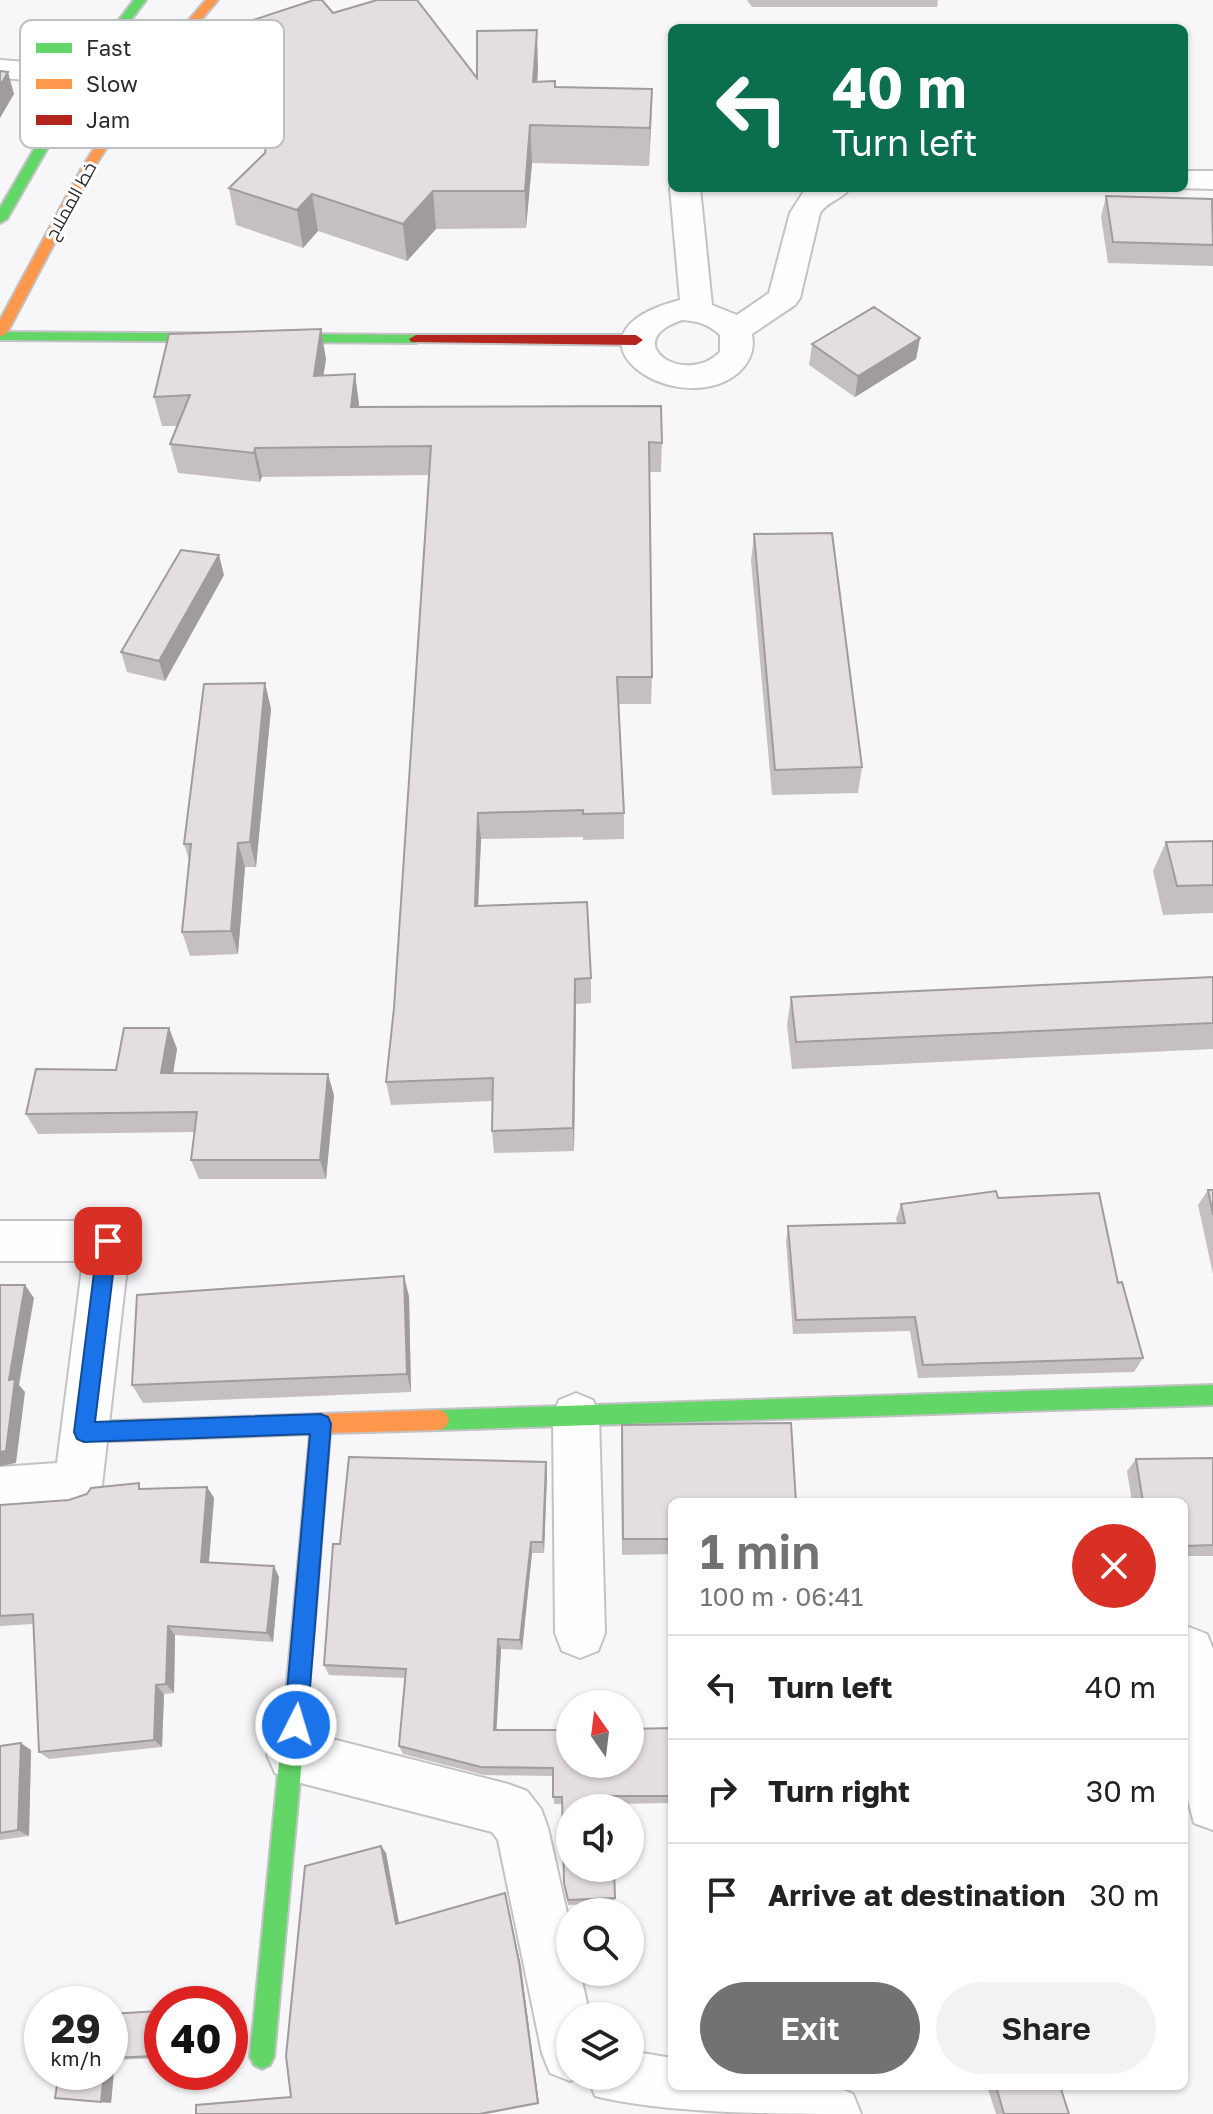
<!DOCTYPE html>
<html lang="en">
<head>
<meta charset="utf-8">
<style>
	body { margin:0; font-family:"Golos Text",Cairo,sans-serif; background:#f2f2f2; color:#222; height:100vh; display:flex; flex-direction:column; font-size:30px; white-space:nowrap }
	* { box-sizing:border-box; margin:0 }
	p { font-size:26px; color:#767676 }
	.icon { flex:none; width:44px; height:44px; fill:none; stroke:currentColor; stroke-width:2; stroke-linecap:round; stroke-linejoin:round }
	.map { position:relative; flex:1; overflow:hidden }
	.panel { position:absolute; left:668px; top:1498px; width:520px; height:592px; display:flex; flex-direction:column; background:#fff; border-radius:12px; box-shadow:0 2px 6px #0004 }
	.panel>* { flex:none }
	.banner { position:absolute; left:668px; top:24px; width:520px; height:168px; border-radius:12px; box-shadow:0 2px 6px #0004; background:#0b6e4f; color:#fff; overflow:hidden }
	.needle { width:52px; rotate:346deg }
	.tools { position:absolute; left:556px; top:1690px; display:grid; gap:16px }
	.tools a { display:grid; place-items:center; width:88px; height:88px; border-radius:50%; background:#fff; box-shadow:0 2px 6px #0004; font-size:40px }
	.speed { position:absolute; left:24px; top:1986px; display:flex; gap:16px; font-size:40px; font-weight:700; text-align:center }
	.speed>* { display:grid; place-content:center; width:104px; height:104px; border-radius:50%; background:#fff; box-shadow:0 2px 6px #0004; line-height:1 }
	.speed small { font-size:20px; font-weight:400 }
	.speed .limit { border:12px solid #d22; background:#fff; color:#111 }
	.pin { position:absolute; display:grid; place-items:center; width:68px; height:68px; color:#fff; margin:-34px; border-radius:16px; box-shadow:0 4px 12px #0006 }
	.me { position:absolute; width:88px; margin:-44px; rotate:5deg; stroke-linejoin:round; filter:drop-shadow(0 0 6px #0008) }
	.turn { display:flex; align-items:center; gap:28px; height:168px; padding:0 32px; font-size:36px }
	.turn .icon { width:104px; height:104px; stroke-width:2.5 }
	.turn b { display:block; font-size:56px; line-height:68px }
	.round { display:grid; place-items:center; flex:none; width:84px; height:84px; border-radius:42px; background:#f2f2f2 }
	.overview { display:flex; align-items:center; justify-content:space-between; height:136px; padding:0 32px }
	h1 { font-size:48px; font-weight:600; line-height:60px; color:#727275 }
	.cta { display:flex; gap:16px; margin-top:auto; padding:16px 32px }
	.cta a { flex:1; height:92px; border-radius:48px; background:#727275; color:#fff; font-size:32px; font-weight:600; line-height:92px; text-align:center }
	.cta a+a { background:#f2f2f2; color:#222 }
	ul { padding:0; list-style:none }
	li { display:flex; align-items:center; gap:24px; height:104px; padding:0 32px; border-top:2px solid #e0e0e0 }
	li div { flex:1 }
	li b { display:block; font-size:30px }
	li em { font-style:normal }
	.map>svg:first-child { display:block }
	.lines { fill:none; stroke-linecap:round; stroke-linejoin:round }
	.street-casing { stroke:#c3c3c6; stroke-width:4 }
	.fast-casing { stroke:#c3c3c6; stroke-width:4 }
	.slow-casing { stroke:#c3c3c6; stroke-width:4 }
	.jam-casing { stroke:#c3c3c6; stroke-width:4 }
	.street { fill:#fefefe; fill-rule:evenodd }
	.fast { fill:#63d668; fill-rule:evenodd }
	.slow { fill:#ff974d; fill-rule:evenodd }
	.jam { fill:#b3261e; fill-rule:evenodd }
	.wall { fill:#c5bfc2 }
	.shaded-wall { fill:#a09b9e }
	.building { fill:#e5dee1; stroke:#a09b9e; stroke-width:2 }
	.route { fill:#1a73e8; stroke:#114b97; stroke-width:2 }
	.labels { text-anchor:middle; stroke-width:6; stroke-linejoin:round; paint-order:stroke }
	.far-street-label { font-size:18px; fill:#2b2b2d; stroke:#fff }
	.key { fill:#fff; stroke:#bfbfc0; stroke-width:2 }
	.key-label { font-size:22px; fill:#2b2b2d }
</style>
</head>
<body>
<div class="map">
<svg width="1213" height="2114" viewBox="0 0 1213 2114">
	<rect width="100%" height="100%" fill="#f7f7fa"/>
	<g class="lines">
		<defs>
			<path id="street" d="M0,60L83,66L93,69L97,75L93,81L83,84L0,78Z
				M1184,171H1213V189L1180,188H1184Z
				M672,185V188H700L712,305L737,315L769,293L790,213L806,188H850C842,200 829,200 820,213L800,298L795,305L752,334C755,350 750,362 738,373C678,423 545,335 680,300L670,188ZM682,320C697,321 709,324 720,335V352C685,388 617,342 682,320Z
				M0,1221H108L124,1227L130,1241L102,1485L95,1502L78,1508L0,1515V1467L57,1463L83,1261H0Z
				M576,1393L593,1400L599,1416L605,1633L598,1651L580,1658L562,1651L555,1633L553,1416L559,1400Z
				M1189,1627L1207,1634L1213,1649V1830L1194,1823L1184,1785V1629Z
				M293,1729L508,1784L527,1791L541,1809L548,1828L570,1926V1972H580L590,2016H570V2076H582L570,2081L550,2073L542,2053L498,1840L492,1832L293,1781L275,1773L267,1755L275,1737Z
				M630,2051L672,2058V2086H834L853,2094L861,2114C782,2114 667,2114 595,2096L587,2076H630Z"/>
			<path id="fast" d="M134,0H146L89,76L7,219L0,223V208L77,75Z
				M0,332L416,335L423,339L416,343L0,340Z
				M1213,1385V1405L439,1430L432,1427L429,1420L432,1413L439,1410Z
				M303,1620L311,1623L314,1631L274,2057L270,2065L262,2069L254,2065L250,2057L292,1631L295,1623Z"/>
			<path id="slow" d="M206,0H218L150,80L95,166L7,333L0,337V320L83,166L139,78Z
				M439,1410L446,1413L449,1420L446,1427L439,1430L330,1433L314,1631L311,1639L303,1642L295,1639L292,1631L310,1434L84,1442L77,1439L74,1432L77,1425L84,1422Z"/>
			<path id="jam" d="M416,335H636L643,340L636,345L411,342L409,339Z"/>
		</defs>
		<!-- street casing -->
		<use href="#street" class="street-casing"/>
		<!-- fast casing -->
		<use href="#fast" class="fast-casing"/>
		<!-- slow casing -->
		<use href="#slow" class="slow-casing"/>
		<!-- jam casing -->
		<use href="#jam" class="jam-casing"/>
		<!-- street -->
		<use href="#street" class="street"/>
		<!-- fast -->
		<use href="#fast" class="fast"/>
		<!-- slow -->
		<use href="#slow" class="slow"/>
		<!-- jam -->
		<use href="#jam" class="jam"/>
	</g>
	<!-- wall -->
	<path class="wall" d="M747,0H938L937,7H752Z
		M333,13L477,78L538,68L537,82L555,87L652,89L649,166L532,163L526,228L436,229L407,261L318,231L303,248L236,225L229,188L265,153L274,80L256,58L250,21Z
		M1106,196L1213,203V266L1108,263L1101,217Z
		M920,338L916,359L855,397L809,365L812,344Z
		M326,359L323,375L355,374L359,407L662,443L661,472H650L652,677L651,704H619L624,813V839L583,840V837L481,839L478,906L591,978V1003L576,1004L574,1151L494,1153L492,1131V1101L391,1105L386,1082L394,1008L429,475L262,477L260,482L178,473L170,444L178,426H162L154,397Z
		M754,534L862,767L858,793L772,795L751,561Z
		M224,575L165,681L127,672L121,652Z
		M265,683L271,709L256,867H245L238,954L190,956L182,932L189,860L184,844Z
		M1213,841V913L1163,915L1153,871L1166,842Z
		M1213,977V1049L792,1069L787,1025L791,997Z
		M169,1028L177,1049L173,1073L334,1095L326,1179H199L191,1160L194,1132L38,1134L26,1114L116,1070Z
		M1208,1190H1213V1274L1198,1205Z
		M998,1198L1118,1283L1143,1358L1134,1372L918,1378L910,1331L793,1334L786,1241L788,1226L897,1223L896,1219L901,1204Z
		M409,1296L411,1392L143,1403L132,1385Z
		M621,1443L672,1502V1554L622,1555Z
		M1213,1458V1556H1184V1502H1132L1127,1471L1136,1459Z
		M546,1462L547,1475L544,1553H532L522,1650L501,1649L496,1730L672,1728V1803L611,1804L614,1903L568,1905L564,1883L562,1804H554L553,1776L484,1775L403,1754L399,1746L405,1678L329,1675L324,1665L340,1544Z
		M207,1487L214,1498L209,1562L279,1577L273,1642L175,1635L174,1693L164,1694L162,1747L49,1759L39,1752L33,1624L0,1626V1505L69,1500L143,1489Z
		M0,1746L31,1750L29,1836L0,1840Z
		M381,1846L386,1853L399,1923L505,1893L521,1967L539,2104L487,2114H196L291,2097Z
		M162,2012V2058L115,2060L111,2103L55,2098L110,2072V2014Z
		M987,2086H1060L1067,2114H996Z"/>
	<!-- shaded-wall -->
	<path class="shaded-wall" d="M537,30L538,68L535,120L533,82Z
		M8,72L14,94L0,118V86Z
		M652,89L651,127L649,166L650,128Z
		M530,125L532,163L526,228L525,191Z
		M433,191L436,229L407,261L403,224Z
		M312,194L318,231L303,248L297,210Z
		M321,329L326,359L319,405L314,376Z
		M920,338L916,359L855,397L858,376Z
		M355,374L359,404L355,436L351,407Z
		M255,448L262,477L260,482L254,453Z
		M219,555L224,575L165,681L159,661Z
		M265,683L271,709L256,867L250,842Z
		M478,813L481,839L477,932L475,906Z
		M238,843L245,867L238,954L231,931Z
		M575,979L576,1004L574,1151L573,1128Z
		M169,1028L177,1049L170,1094L161,1073Z
		M328,1074L334,1095L326,1179L320,1160Z
		M404,1276L409,1296L411,1392L407,1374Z
		M25,1285L34,1298L19,1385L25,1392L16,1463L0,1466V1452L9,1380Z
		M546,1462L547,1475L544,1553L543,1542Z
		M207,1487L214,1498L208,1572L201,1562Z
		M531,1542L532,1553L522,1650L520,1640Z
		M274,1566L279,1577L273,1642L267,1633Z
		M168,1626L175,1635L174,1693L166,1684Z
		M498,1639L501,1649L496,1739L494,1730Z
		M156,1685L164,1694L162,1747L154,1740Z
		M21,1743L31,1750L29,1836L18,1830Z
		M381,1846L386,1853L400,1929L396,1924Z
		M505,1893L521,1967L539,2104L538,2103Z
		M158,2011L162,2012V2058L153,2056Z
		M110,2060H115L111,2103L101,2102L104,2072H110Z"/>
	<!-- building -->
	<path class="building" d="M314,0H322L333,13L377,0H417L477,78V31L537,30L533,82L555,81V87L652,89L650,128L530,125L525,191H433L403,224L312,194L297,210L229,188L265,153L277,53L250,21Z
		M0,71L8,72L0,86Z
		M1106,196L1212,199L1213,245L1113,242Z
		M874,307L920,338L858,376L812,344Z
		M321,329L314,376L355,374L351,407L661,406L662,443L649,442L652,677H617L624,813L583,814V810L478,813L475,906L587,902L591,978L575,979L573,1128L492,1131L493,1078L386,1082L394,1008L431,446L255,448L254,453L170,444L190,395L154,397L169,334Z
		M832,533L862,767L775,770L754,534Z
		M181,550L219,555L159,661L121,652Z
		M265,683L250,842L238,843L231,931L182,932L191,844H184L204,684Z
		M1213,841V885L1177,886L1166,842Z
		M1213,977V1023L796,1042L791,997Z
		M124,1028H169L161,1073L328,1074L320,1160H191L197,1112L26,1114L36,1069L116,1070Z
		M1208,1190H1213V1215Z
		M996,1191L998,1198L1099,1193L1118,1283L1122,1282L1143,1358L923,1365L915,1317L796,1320L788,1226L905,1223L901,1204Z
		M404,1276L407,1374L132,1385L137,1295Z
		M0,1285H25L9,1380L15,1379L6,1451L0,1452Z
		M791,1423L796,1502H672V1539H623L622,1425Z
		M349,1457L546,1462L543,1542H531L520,1640L498,1639L494,1730H570V1764H630V1729L672,1728V1796H611V1808H570V1868H614L615,1898L568,1900L564,1883L562,1797H553V1768L481,1767L399,1746L406,1669L324,1665L333,1544H340Z
		M1213,1458V1545L1184,1546V1502H1143L1136,1459Z
		M139,1483V1489L207,1487L201,1562L274,1566L267,1633L168,1626L166,1684L156,1685L154,1740L39,1752L33,1614L0,1616V1505L69,1500L87,1494L91,1488Z
		M21,1743L18,1830L0,1833V1746Z
		M381,1846L396,1924L505,1893L519,1962L538,2103L479,2114H196V2105L291,2097L286,2056L305,1866Z
		M158,2011L153,2056L110,2058V2014Z
		M59,2072H104L101,2102L55,2098Z
		M996,2086H1060L1069,2114H1004Z"/>
	<!-- route -->
	<path class="route" d="M108,1232L114,1235L117,1241L95,1422L321,1414L328,1417L331,1424L307,1725L303,1733L296,1736L288,1733L284,1725L310,1434L84,1442L77,1439L74,1432L98,1241L101,1235Z"/>
	<g class="labels">
		<!-- far-street labels -->
		<g class="far-street-label">
			<text transform="translate(71 201) rotate(-61)" y="6">خط المملاح</text>
		</g>
	</g>
	<!-- legend -->
	<rect x="20" y="20" width="264" height="128" rx="12" class="key"/>
	<rect x="36" y="43" width="36" height="10" fill="#63d668"/>
	<rect x="36" y="79" width="36" height="10" fill="#ff974d"/>
	<rect x="36" y="115" width="36" height="10" fill="#b3261e"/>
	<g class="key-label">
		<text x="86" y="56">Fast</text>
		<text x="86" y="92">Slow</text>
		<text x="86" y="128">Jam</text>
	</g>
</svg>
<div class="tools">
<a><svg class="needle" viewBox="-14 -14 28 28"><path d="M0-13l5 13h-10z" fill="#e53935"/><path d="M0 13l5-13h-10z" fill="#767676"/></svg></a>
<a><svg class="icon" aria-label="sound" viewBox="0 0 24 24"><path d="M4 9h4l5-4v14l-5-4H4zM17 9q2 3 0 6"/></svg></a>
<a><svg class="icon" aria-label="search" viewBox="0 0 24 24"><circle cx="10" cy="10" r="6"/><path d="M15 15l6 6"/></svg></a>
<a><svg class="icon" aria-label="layers" viewBox="0 0 24 24"><path d="M12 4l9 5-9 5-9-5zM3 14l9 5 9-5"/></svg></a>
</div>
<div class="speed"><div>29<small>km/h</small></div><div class="limit">40</div></div>
<div class="pin" style="left:108px;top:1241px;background:#d93025"><svg class="icon" aria-label="arrive" viewBox="0 0 24 24"><path d="M6 21V4h12l-3 4 3 4H6"/></svg></div>
<svg class="me" style="left:296px;top:1725px" viewBox="-20 -20 40 40"><circle r="17" fill="#1a73e8" stroke="#fff" stroke-width="3"/><path d="M0-11L8 9 0 5-8 9z" fill="#fff"/></svg>
<div class="banner">
<div class="turn"><svg class="icon" aria-label="left" viewBox="0 0 24 24"><path d="M17 20v-9H6M10 6l-5 5 5 5"/></svg><div><b>40 m</b>Turn left</div></div>
</div>
<section class="panel">
<div class="overview"><div><h1>1 min</h1><p>100 m · 06:41</p></div><a class="round" style="background:#d93025;color:#fff"><svg class="icon" aria-label="close" viewBox="0 0 24 24"><path d="M6 6l12 12M18 6L6 18"/></svg></a></div>
<ul>
<li><svg class="icon" aria-label="left" viewBox="0 0 24 24"><path d="M17 20v-9H6M10 6l-5 5 5 5"/></svg><div><b>Turn left</b></div><em>40 m</em></li>
<li><svg class="icon" aria-label="right" viewBox="0 0 24 24"><path d="M7 20v-9h11M14 6l5 5-5 5"/></svg><div><b>Turn right</b></div><em>30 m</em></li>
<li><svg class="icon" aria-label="arrive" viewBox="0 0 24 24"><path d="M6 21V4h12l-3 4 3 4H6"/></svg><div><b>Arrive at destination</b></div><em>30 m</em></li>
</ul>
<div class="cta"><a>Exit</a><a>Share</a></div>
</section>
</div>
</body>
</html>
